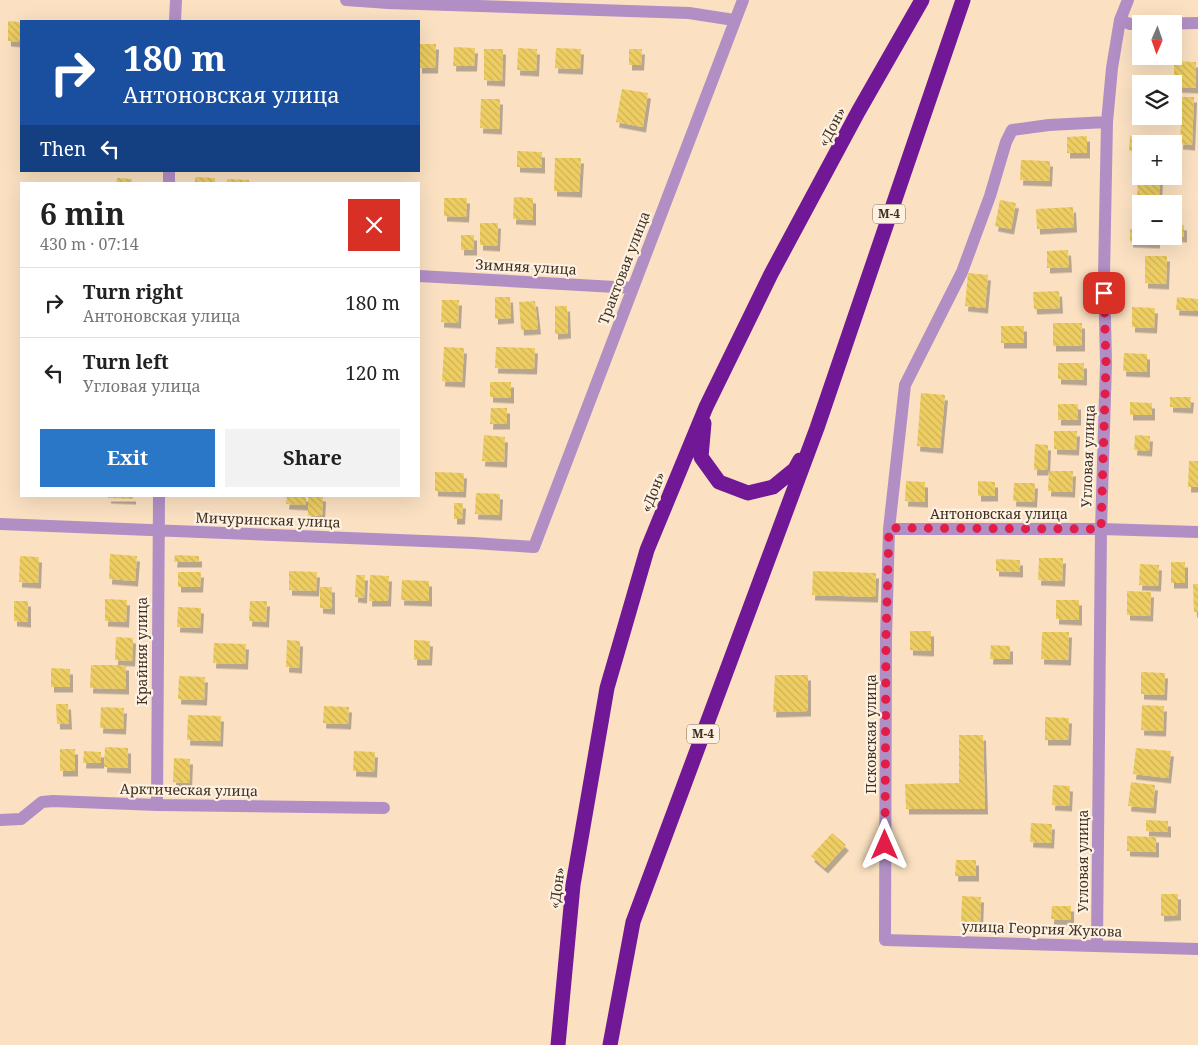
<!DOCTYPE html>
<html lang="en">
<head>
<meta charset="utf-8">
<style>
	body { margin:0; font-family:"Noto Serif",serif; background:#f2f2f2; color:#222; height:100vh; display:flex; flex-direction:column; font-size:19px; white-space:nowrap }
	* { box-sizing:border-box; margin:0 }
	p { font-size:16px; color:#767676 }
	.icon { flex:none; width:28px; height:28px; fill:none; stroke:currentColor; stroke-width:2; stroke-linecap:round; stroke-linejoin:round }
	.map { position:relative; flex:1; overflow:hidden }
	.drawer { position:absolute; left:20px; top:182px; width:400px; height:315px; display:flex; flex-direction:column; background:#fff; border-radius:0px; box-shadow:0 5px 20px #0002 }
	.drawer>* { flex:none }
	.guide { position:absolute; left:20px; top:20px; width:400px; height:152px; border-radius:0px; box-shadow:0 5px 20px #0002; background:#1a4fa0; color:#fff; overflow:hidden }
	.needle { width:32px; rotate:182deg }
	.controls { position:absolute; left:1132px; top:15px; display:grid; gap:10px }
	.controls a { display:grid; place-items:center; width:50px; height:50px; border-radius:0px; background:#fff; box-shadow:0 5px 20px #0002; font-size:25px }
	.pin { position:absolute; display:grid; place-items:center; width:42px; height:42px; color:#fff; margin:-21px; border-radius:10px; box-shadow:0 2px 8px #0006 }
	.me { position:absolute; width:55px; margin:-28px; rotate:0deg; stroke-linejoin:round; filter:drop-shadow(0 0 4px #0008) }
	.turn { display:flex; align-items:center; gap:18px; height:105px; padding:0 20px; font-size:22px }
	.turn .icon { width:65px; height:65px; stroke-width:2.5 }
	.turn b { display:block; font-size:35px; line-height:42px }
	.then { display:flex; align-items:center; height:48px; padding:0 20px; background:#0003; gap:10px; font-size:19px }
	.round { display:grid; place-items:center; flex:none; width:52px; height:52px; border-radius:0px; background:#f2f2f2 }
	.headline { display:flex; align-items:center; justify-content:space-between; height:85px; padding:0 20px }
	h1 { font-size:30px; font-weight:700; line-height:38px }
	.action { display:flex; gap:10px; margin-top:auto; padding:10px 20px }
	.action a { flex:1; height:58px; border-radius:0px; background:#2b77c7; color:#fff; font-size:20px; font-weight:700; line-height:58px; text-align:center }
	.action a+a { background:#f2f2f2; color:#222 }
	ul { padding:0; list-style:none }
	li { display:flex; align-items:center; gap:15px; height:70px; padding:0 20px; border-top:1px solid #e0e0e0 }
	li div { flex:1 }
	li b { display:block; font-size:19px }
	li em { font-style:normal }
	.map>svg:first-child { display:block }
	.building { fill:url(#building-back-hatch); filter:url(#shadow) }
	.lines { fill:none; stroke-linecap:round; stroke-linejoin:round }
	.street { stroke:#b18fc5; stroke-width:12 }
	.highway { stroke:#711896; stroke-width:15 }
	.route { stroke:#e11d48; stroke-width:9; stroke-dasharray:0 16.2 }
	.labels { text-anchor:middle; stroke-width:4.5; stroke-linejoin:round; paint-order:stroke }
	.shield { fill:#fef1e1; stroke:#786b5b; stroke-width:1 }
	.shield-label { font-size:12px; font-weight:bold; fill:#3e3122 }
	.street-label { font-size:14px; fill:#3e3122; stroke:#fef1e1 }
</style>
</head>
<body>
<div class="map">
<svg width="1198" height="1045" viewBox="0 0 1198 1045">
	<defs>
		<pattern id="building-back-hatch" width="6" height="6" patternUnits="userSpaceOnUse" patternTransform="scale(1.25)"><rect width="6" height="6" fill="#eece63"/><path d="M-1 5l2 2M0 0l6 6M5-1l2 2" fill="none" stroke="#cdb156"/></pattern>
		<filter id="shadow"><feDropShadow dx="3" dy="5.5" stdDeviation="0" flood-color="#0004"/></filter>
	</defs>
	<rect width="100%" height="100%" fill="#fbe1c2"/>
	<!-- building -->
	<path class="building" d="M8,21L21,22V42L8,41Z
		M419,44H436L435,68H419Z
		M454,47L475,48L474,66H453Z
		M518,48L537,49L536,71L517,70Z
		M556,48L581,49L580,69L555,68Z
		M484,49H503L502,81L484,80Z
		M629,49H642L641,65H629Z
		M1174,61L1196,62V88L1174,87Z
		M622,89L648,93L643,127L616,122Z
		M1182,97H1194L1192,145L1180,144Z
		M481,99H500L499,129L480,128Z
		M1087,136V153H1067V137Z
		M1130,136L1150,137V144H1141V152L1129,151Z
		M517,151L542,152V168L517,167Z
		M555,158H581L579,192L554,191Z
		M1021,160L1050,161L1049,181L1020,180Z
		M1138,172H1141V176H1160L1159,198H1137Z
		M195,177L215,178V184H195Z
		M117,178L132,179V184H116Z
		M227,179L249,180V184H227Z
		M514,197L533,198V220L513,219Z
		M444,198H467L466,217L444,216Z
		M1000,200L1016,203L1011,229L995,226Z
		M1073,207L1074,227L1037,229L1036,209Z
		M480,223H498L497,246L480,245Z
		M1174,224L1184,225V237L1174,236Z
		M1130,229L1141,230V236H1157V243L1130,242Z
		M461,235H474V250H461Z
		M1068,250L1069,267L1047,268V251Z
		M1145,256H1167L1166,284L1145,283Z
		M968,273L988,275L985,308L965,306Z
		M1059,291L1060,308L1034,309L1033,292Z
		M495,297H510L511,318L495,319Z
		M1177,297L1198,299V311L1176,310Z
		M442,300H459L458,323L441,322Z
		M535,301L538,329L521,330L519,302Z
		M555,306H567L568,333L555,334Z
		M1132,307L1155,308L1154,328L1132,327Z
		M1053,323H1082V346H1053Z
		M1001,326H1024V343H1001Z
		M444,347L464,348L462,382L442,381Z
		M496,347L535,348L534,369L495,368Z
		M1124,353L1147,354V372L1123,371Z
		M1058,363H1084V380L1058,379Z
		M490,382H511V398L490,397Z
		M921,393L945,395L940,448L917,446Z
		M1170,397H1191L1190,408L1170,407Z
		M1130,402L1152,403V415H1130Z
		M1058,404H1078V420H1058Z
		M491,408H507V424H490Z
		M1054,431H1077L1076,450L1054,449Z
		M484,435L505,437L504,462L482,461Z
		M1135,435L1150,436L1149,451L1134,450Z
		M1035,444L1048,445L1047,470H1034Z
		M1189,461H1198V487H1188Z
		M1049,471H1073L1072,492L1048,491Z
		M435,472L464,473L463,492L435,491Z
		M906,481L925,482V502L905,501Z
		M978,481L995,482V496H978Z
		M1014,483H1035L1034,502L1013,501Z
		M476,493L500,494L499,515L475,514Z
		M108,496H133V499L108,498Z
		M287,496H306V505L286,504Z
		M308,496H323L322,516H308Z
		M454,503H463L462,519H454Z
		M110,554L137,556L135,581L109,579Z
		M175,555L199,556V562H174Z
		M20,556L39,557L38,583L19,582Z
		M1039,558H1063L1062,581L1038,580Z
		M996,559L1020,560V572L996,571Z
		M1171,562H1185V583H1171Z
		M1140,564L1159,565L1158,586L1139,585Z
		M289,571L317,572L316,591L289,590Z
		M813,571L876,573L875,597L812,595Z
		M178,572H201L200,587H178Z
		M356,575H365L364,598L355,597Z
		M370,575L389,576L388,601H369Z
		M402,580L429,581V601L401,600Z
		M1193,584H1198V612H1194Z
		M320,587H332V609L320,608Z
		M1127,591L1151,592L1150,616L1127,615Z
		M105,599L127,600L126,622L105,621Z
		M1056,600H1079V620L1056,619Z
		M14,601H28V622L14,621Z
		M250,601H267L266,622L249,621Z
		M178,607L201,608L200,628L177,627Z
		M910,631H931V651L910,650Z
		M1042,632H1069L1068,660L1041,659Z
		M116,637L133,638L132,661L115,660Z
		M287,640L300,641L299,668L286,667Z
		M414,640L430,641L429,660H414Z
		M214,643L246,644L245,664L213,663Z
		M991,645L1010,646V659H990Z
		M91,665H126V689L90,688Z
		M51,668L70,669V687H51Z
		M1141,672L1165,673L1164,695L1141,694Z
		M775,675H808V711L773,712Z
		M179,676L205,677L204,700L178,699Z
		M56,704H68L69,724H57Z
		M1142,705L1164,706L1163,731L1141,730Z
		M324,706L349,707L348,724L323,723Z
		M101,707L124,708L123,729L100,728Z
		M188,715L221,716L220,741L187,740Z
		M1045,717L1069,718L1068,740H1045Z
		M959,735H983L985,809H906L905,784L959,783Z
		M105,747L128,748V768L104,767Z
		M1136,748L1171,751L1168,778L1133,774Z
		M60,749H75V771H60Z
		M84,751L101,752V763H83Z
		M354,751L375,752L374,772L353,771Z
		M174,758L190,759L189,783L173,782Z
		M1131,782L1155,785L1153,808L1128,806Z
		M1053,785L1070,786L1069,806L1052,805Z
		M1146,820L1168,821V832L1146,831Z
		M1031,823L1052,824L1051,843L1030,842Z
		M832,833L846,845L825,868L811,856Z
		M1127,836L1156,837V852L1127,851Z
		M956,860H976V876H955Z
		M1161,894H1178V915L1161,916Z
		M962,896L981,897L980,924L961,923Z
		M1052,906H1071V920L1051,919Z"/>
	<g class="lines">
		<!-- street -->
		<path class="street" d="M346,0L388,3L689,13L734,20
			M1120,20L1130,24H1141
			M175,21L176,0
			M1143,24L1198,23
			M1107,122L1049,125L1012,130L1006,142L990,196L962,272L905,385L889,529L886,638L885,940L1198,949
			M169,184V171
			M419,276L633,288
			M0,524L474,543L534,547L743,0
			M889,529H1101L1198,532
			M157,805L159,496
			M0,820L21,819L42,802L53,801L157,805L384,808
			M1097,945L1101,529L1106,363L1104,275L1107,122L1112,68L1120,20L1128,0"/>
		<!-- highway -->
		<path class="highway" d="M704,423L701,457L719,482L748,493L773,487L795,469L800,460
			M558,1045L573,885L607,688L647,550L706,407L771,274L858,112L922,0
			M610,1045L633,922L817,428L963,0"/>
	</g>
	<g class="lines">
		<!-- route -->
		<path class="route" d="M885,845L886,638L889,528L1101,529L1106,363L1104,293"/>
	</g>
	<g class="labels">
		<!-- shield labels -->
		<g class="shield">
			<rect x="873" y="204.5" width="32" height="19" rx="4"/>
			<rect x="687" y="724.5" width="32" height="19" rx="4"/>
		</g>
		<g class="shield-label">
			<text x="889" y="218">М-4</text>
			<text x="703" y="738">М-4</text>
		</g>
		<!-- street labels -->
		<g class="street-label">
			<text transform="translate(832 127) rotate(-62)" y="5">«Дон»</text>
			<text transform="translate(526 267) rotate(3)" y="5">Зимняя улица</text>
			<text transform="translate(624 268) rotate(-69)" y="5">Трактовая улица</text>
			<text transform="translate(1088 456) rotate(-88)" y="5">Угловая улица</text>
			<text transform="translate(653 492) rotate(-68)" y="5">«Дон»</text>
			<text x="999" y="519">Антоновская улица</text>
			<text transform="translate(268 520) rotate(2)" y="5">Мичуринская улица</text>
			<text transform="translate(142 651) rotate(-90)" y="5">Крайняя улица</text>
			<text transform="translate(871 734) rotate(-90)" y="5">Псковская улица</text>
			<text transform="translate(189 790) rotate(1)" y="5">Арктическая улица</text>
			<text transform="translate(1083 861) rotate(-90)" y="5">Угловая улица</text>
			<text transform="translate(557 888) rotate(-82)" y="5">«Дон»</text>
			<text transform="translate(1042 929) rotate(2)" y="5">улица Георгия Жукова</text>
		</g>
	</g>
</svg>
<div class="controls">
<a><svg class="needle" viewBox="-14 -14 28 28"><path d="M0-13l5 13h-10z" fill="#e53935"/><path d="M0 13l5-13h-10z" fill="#767676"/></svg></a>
<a><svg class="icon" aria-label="layers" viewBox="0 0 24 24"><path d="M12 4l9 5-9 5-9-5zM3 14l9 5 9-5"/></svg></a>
<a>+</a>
<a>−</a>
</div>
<div class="pin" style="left:1104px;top:293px;background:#d93025"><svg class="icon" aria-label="arrive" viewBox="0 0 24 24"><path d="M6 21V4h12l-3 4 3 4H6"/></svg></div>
<svg class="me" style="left:885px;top:845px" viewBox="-20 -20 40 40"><path d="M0-17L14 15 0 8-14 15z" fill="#e11d48" stroke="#fff" stroke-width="4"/></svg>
<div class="guide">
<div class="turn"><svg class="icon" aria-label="right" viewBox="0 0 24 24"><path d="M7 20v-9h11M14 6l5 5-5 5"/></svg><div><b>180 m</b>Антоновская улица</div></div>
<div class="then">Then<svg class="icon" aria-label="left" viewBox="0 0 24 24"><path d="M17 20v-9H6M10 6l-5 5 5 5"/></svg></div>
</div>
<section class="drawer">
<div class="headline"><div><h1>6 min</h1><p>430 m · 07:14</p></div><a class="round" style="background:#d93025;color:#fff"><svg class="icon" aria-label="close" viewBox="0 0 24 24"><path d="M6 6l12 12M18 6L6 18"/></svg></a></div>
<ul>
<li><svg class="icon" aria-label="right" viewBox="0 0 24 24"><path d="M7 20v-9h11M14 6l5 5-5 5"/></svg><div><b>Turn right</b><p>Антоновская улица</p></div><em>180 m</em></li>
<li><svg class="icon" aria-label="left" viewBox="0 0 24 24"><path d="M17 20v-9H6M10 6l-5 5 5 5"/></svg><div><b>Turn left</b><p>Угловая улица</p></div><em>120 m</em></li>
</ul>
<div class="action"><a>Exit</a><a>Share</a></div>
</section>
</div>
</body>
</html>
